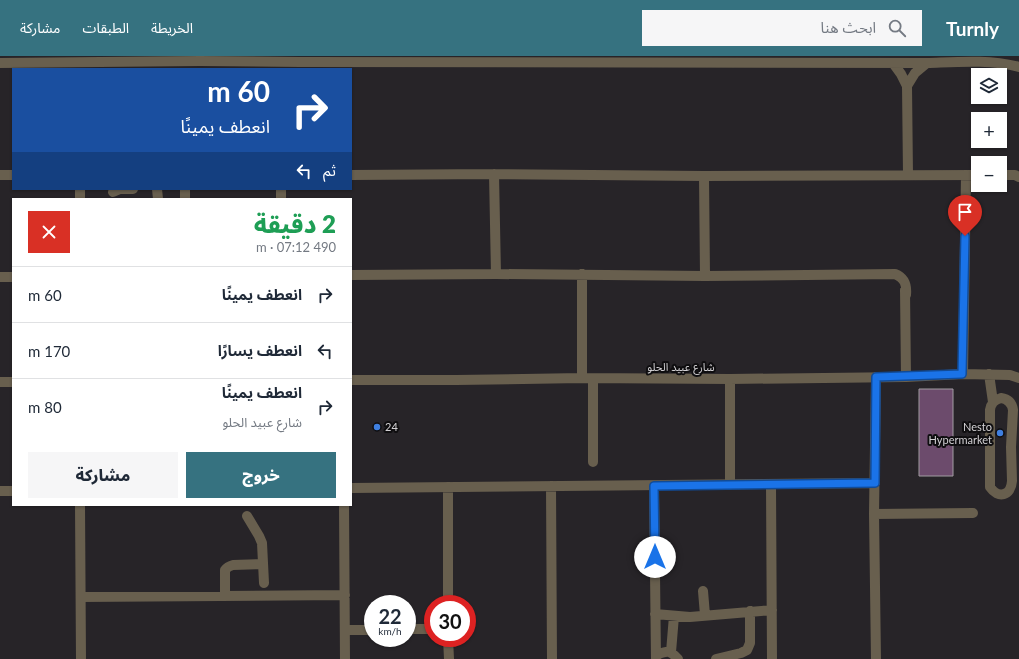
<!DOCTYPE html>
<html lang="ar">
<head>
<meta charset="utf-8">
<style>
	body { margin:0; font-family:Lato,"Noto Sans Arabic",sans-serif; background:#f6f6f7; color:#1f2937; direction:rtl; height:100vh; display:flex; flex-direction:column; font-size:15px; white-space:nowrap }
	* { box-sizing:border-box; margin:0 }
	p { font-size:13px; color:#747a83 }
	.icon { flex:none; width:22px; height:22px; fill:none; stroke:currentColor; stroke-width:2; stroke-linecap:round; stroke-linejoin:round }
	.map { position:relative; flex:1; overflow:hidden; direction:ltr }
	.details { position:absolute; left:12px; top:142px; width:340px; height:308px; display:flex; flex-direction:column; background:#fff; border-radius:0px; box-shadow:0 1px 3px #0004; direction:rtl }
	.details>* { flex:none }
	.hud { position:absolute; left:12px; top:12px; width:340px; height:122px; border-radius:0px; box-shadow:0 1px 3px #0004; direction:rtl; background:#1a4fa0; color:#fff; overflow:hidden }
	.controls { position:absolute; left:971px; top:12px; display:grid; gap:8px }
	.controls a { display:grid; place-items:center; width:36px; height:36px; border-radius:0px; background:#fff; box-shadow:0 1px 3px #0004; font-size:20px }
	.speed { position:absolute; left:364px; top:539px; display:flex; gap:8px; font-size:20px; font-weight:700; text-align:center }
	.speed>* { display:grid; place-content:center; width:52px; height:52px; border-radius:50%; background:#fff; box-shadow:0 1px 3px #0004; line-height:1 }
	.speed small { font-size:10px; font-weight:400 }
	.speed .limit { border:6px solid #d22; background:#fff; color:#111 }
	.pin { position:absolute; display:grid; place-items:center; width:34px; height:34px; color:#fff; margin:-41px -17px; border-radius:50% 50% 50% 0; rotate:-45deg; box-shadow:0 0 4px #0007 }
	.pin .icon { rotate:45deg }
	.me { position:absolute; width:44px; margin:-22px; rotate:0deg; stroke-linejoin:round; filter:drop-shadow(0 0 3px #0008) }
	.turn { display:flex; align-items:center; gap:14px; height:84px; padding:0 16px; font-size:18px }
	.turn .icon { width:52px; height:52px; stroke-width:2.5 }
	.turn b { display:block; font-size:28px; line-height:34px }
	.then { display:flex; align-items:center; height:38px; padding:0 16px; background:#0003; gap:8px; font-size:15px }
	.round { display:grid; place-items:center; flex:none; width:42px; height:42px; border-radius:0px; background:#f6f6f7 }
	.summary { display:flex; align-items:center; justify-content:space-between; height:68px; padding:0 16px }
	h1 { font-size:24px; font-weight:800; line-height:30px; color:#1e9e55 }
	.cta { display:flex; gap:8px; margin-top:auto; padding:8px 16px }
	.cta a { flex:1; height:46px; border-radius:0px; background:#367280; color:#fff; font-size:16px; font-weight:800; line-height:46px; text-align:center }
	.cta a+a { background:#f6f6f7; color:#1f2937 }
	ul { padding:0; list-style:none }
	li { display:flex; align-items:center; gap:12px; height:56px; padding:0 16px; border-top:1px solid #e0e1e3 }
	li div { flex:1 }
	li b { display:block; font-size:15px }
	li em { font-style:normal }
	header { display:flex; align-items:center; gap:24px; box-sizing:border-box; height:56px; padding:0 20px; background:#367280; color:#fff }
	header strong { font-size:19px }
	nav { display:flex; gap:22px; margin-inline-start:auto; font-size:14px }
	.search { width:280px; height:36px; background:#f6f6f7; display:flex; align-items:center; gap:10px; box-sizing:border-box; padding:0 14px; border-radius:0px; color:#747a83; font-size:15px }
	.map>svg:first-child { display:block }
	.building { fill:#6c4b6c; stroke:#a29da2 }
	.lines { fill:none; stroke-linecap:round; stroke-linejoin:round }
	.minor { stroke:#685f4e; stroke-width:10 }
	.route-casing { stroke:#114b97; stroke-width:10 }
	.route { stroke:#1a73e8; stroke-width:7 }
	.shop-dot { fill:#3f7fe0; stroke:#0f0e10; stroke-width:1.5 }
	.labels { text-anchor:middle; stroke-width:4; stroke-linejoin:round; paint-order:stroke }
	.street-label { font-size:11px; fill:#d3d1d4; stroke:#0f0e10 }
	.poi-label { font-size:11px; fill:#d3d1d4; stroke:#0f0e10; text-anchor:start }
</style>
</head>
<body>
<header>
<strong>Turnly</strong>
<div class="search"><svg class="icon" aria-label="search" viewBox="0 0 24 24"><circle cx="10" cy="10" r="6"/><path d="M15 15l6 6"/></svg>ابحث هنا</div>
<nav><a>الخريطة</a><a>الطبقات</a><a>مشاركة</a></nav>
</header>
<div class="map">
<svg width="1019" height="603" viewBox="0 0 1019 603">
	<rect width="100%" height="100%" fill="#272428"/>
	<!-- building -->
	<path class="building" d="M919,333H953V420H919Z"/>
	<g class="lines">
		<!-- minor -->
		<path class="minor" d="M0,7L200,5L300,6L927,7C957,6 989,3 1019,11
			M893,7L901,18L907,30L908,119
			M907,30L915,17L927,7
			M494,118L496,218
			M0,119H13
			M351,119L494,118L704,120L978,119
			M1000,119H1015L1019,121
			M704,120L705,220
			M157,133L158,143
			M185,133V143
			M113,136L120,133H133
			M80,143V133
			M281,143V133
			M351,219L496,218L705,220L895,218C905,222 907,229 906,239
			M0,221H13
			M905,234L906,321
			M963,318L966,119
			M989,318L993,346
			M876,321L874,458L876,603
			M582,322V218
			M351,324H456L582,322L730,323L906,321L963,318L1010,319L1019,322
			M0,326H13
			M1001,342C1008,343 1012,347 1013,354L1011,391L1012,425C1011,440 998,443 990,431V354C991,347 994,344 1001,342Z
			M593,406V323
			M730,429V323
			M771,429L772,603
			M551,430L552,603
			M654,430L656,603
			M448,431V548
			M351,432C526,429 700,430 875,427
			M0,435H13
			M80,449L81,603
			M344,449L345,603
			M874,458L973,457
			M247,460L259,480L262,487L264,527
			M703,535L705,559
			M225,540V514C227,511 229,510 233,509L263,508
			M81,541L345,539
			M655,558L690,561L772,554
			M407,573H433
			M345,574H373
			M448,582L449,603
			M671,596L674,560
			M656,599C667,595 669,593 678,603
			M716,603L741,597L747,594L750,587V555"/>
	</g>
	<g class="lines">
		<defs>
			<path id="route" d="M655,501L654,430L875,427L876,321L962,318L965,180"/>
		</defs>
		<!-- route casing -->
		<use href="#route" class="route-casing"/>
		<!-- route -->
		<use href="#route" class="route"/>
	</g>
	<!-- markers -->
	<g class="shop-dot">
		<circle cx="377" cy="371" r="4"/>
		<circle cx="1000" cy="377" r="4"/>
	</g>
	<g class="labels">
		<!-- street labels -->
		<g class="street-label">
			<text x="681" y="315">شارع عبيد الحلو</text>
		</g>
		<!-- poi labels -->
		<g class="poi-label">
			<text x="385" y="375">24</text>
			<text x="992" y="375" text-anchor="end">Nesto<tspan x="992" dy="13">Hypermarket</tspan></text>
		</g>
	</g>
</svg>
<div class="controls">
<a><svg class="icon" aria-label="layers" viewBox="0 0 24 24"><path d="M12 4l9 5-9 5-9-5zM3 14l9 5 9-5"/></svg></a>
<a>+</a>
<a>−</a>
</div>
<div class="speed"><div>22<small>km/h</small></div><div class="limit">30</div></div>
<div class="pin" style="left:965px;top:180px;background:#d93025"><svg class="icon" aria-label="arrive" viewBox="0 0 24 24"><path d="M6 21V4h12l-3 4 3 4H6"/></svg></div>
<svg class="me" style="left:655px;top:501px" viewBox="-20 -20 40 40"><circle r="19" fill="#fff"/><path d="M0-13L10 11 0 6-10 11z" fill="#1a73e8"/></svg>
<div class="hud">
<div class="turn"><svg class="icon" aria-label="right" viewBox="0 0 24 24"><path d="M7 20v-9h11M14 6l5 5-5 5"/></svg><div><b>60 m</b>انعطف يمينًا</div></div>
<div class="then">ثم<svg class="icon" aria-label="left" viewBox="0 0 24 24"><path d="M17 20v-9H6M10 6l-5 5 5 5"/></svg></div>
</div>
<section class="details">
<div class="summary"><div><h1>2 دقيقة</h1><p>490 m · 07:12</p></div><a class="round" style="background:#d93025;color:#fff"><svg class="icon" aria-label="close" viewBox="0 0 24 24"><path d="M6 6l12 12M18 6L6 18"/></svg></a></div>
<ul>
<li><svg class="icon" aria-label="right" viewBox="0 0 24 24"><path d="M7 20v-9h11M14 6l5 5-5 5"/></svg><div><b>انعطف يمينًا</b></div><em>60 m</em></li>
<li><svg class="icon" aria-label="left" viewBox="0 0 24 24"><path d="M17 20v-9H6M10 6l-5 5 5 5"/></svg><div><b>انعطف يسارًا</b></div><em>170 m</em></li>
<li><svg class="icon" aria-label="right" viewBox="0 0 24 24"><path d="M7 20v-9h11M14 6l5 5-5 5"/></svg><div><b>انعطف يمينًا</b><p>شارع عبيد الحلو</p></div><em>80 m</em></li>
</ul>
<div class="cta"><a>خروج</a><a>مشاركة</a></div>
</section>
</div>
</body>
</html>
